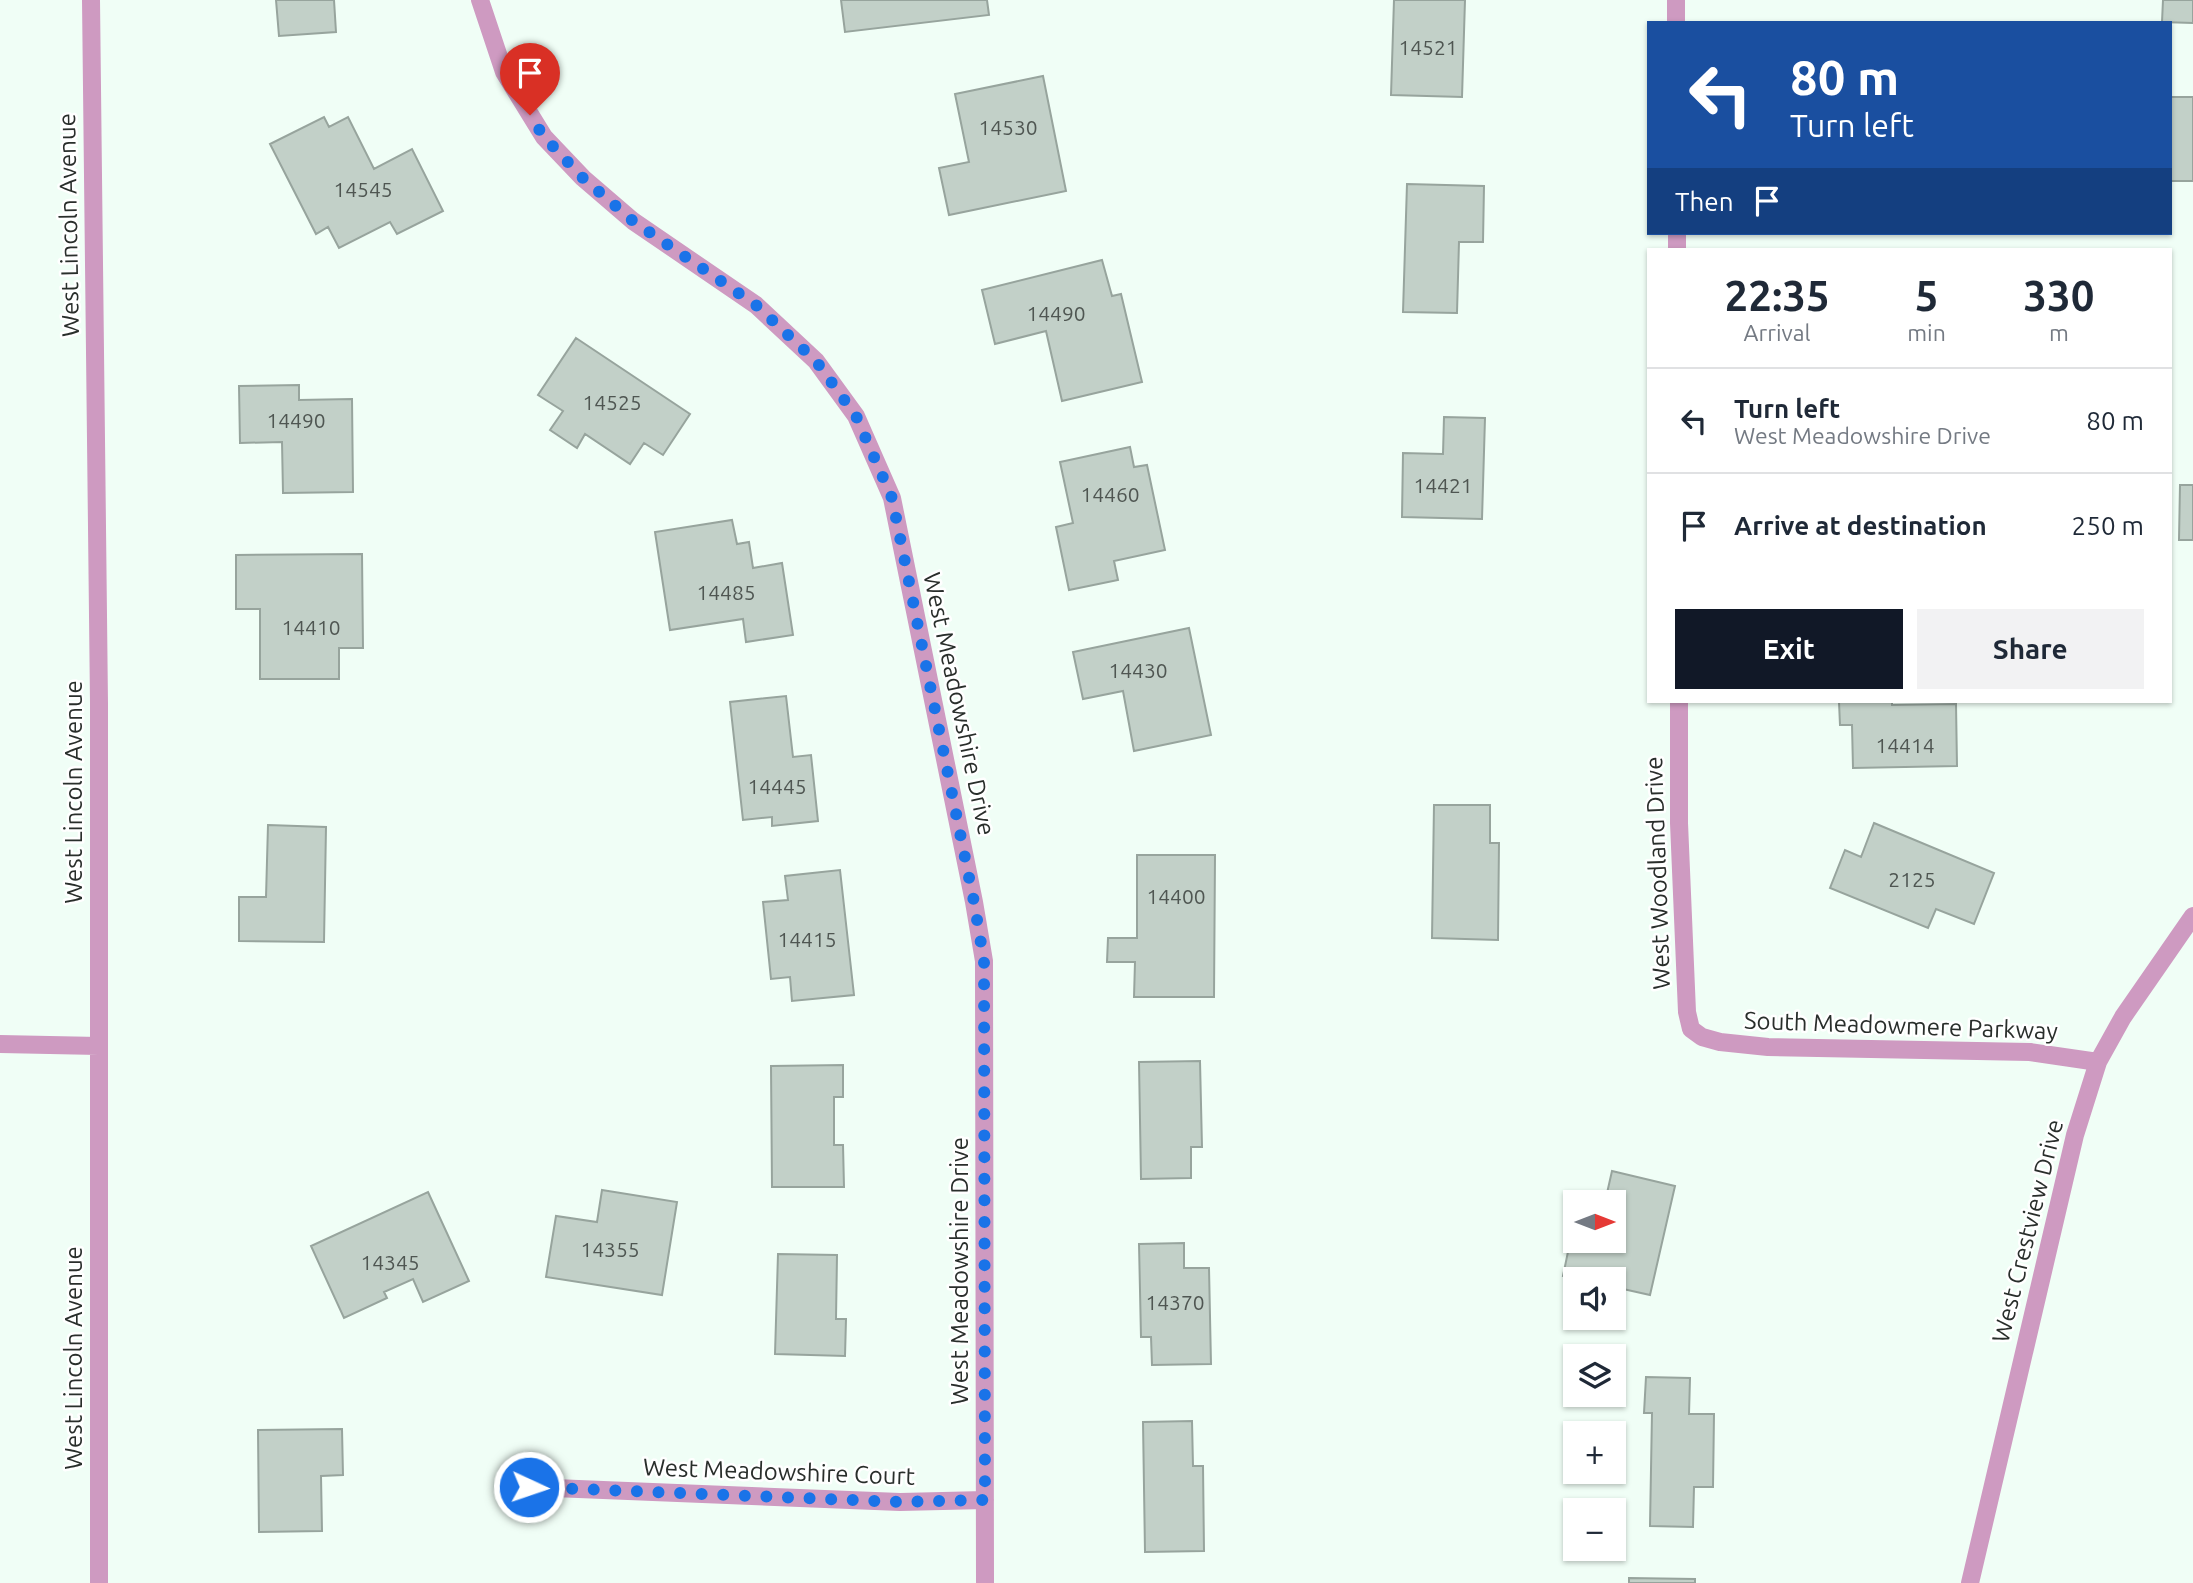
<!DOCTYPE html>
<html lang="en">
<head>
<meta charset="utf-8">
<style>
	body { margin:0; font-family:Ubuntu,sans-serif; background:#f2f2f3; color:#1f2937; height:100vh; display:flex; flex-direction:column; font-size:26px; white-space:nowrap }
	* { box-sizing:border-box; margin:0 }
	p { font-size:23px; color:#747a83 }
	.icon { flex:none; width:38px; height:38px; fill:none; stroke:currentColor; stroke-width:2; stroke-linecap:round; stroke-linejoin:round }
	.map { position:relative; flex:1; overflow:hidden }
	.sheet { position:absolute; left:1647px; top:248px; width:525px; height:455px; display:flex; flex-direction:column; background:#fff; border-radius:0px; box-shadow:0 2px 5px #0004 }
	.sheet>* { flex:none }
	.guide { position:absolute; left:1647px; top:21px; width:525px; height:214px; border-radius:0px; box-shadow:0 2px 5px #0004; background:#1a4fa0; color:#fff; overflow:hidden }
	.needle { width:46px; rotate:90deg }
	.controls { position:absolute; left:1563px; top:1190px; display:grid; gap:14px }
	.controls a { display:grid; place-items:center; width:63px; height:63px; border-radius:0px; background:#fff; box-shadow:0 2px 5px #0004; font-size:35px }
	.pin { position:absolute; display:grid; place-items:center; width:60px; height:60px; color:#fff; margin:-72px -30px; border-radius:50% 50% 50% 0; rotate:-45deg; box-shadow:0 0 7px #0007 }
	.pin .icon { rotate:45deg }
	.me { position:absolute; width:77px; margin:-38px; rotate:93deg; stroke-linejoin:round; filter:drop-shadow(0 0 5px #0008) }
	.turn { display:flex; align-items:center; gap:24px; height:147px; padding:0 28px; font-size:32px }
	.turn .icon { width:91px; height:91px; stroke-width:2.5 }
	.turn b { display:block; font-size:49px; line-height:60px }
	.then { display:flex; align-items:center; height:66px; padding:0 28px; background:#0003; gap:14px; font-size:26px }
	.eta { display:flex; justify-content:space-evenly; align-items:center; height:119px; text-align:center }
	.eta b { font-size:42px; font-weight:600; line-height:49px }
	.primary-button { display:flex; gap:14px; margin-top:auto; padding:14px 28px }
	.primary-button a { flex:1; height:80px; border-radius:0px; background:#111827; color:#fff; font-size:28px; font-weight:600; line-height:80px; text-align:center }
	.primary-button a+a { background:#f2f2f3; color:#1f2937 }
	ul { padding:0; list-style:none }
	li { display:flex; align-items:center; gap:21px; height:105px; padding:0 28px; border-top:2px solid #e0e1e3 }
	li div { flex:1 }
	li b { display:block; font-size:26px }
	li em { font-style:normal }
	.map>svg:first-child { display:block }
	.building { fill:#c2d0c8; stroke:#97a49d; stroke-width:2 }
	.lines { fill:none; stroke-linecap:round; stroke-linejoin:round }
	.minor { stroke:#ce9ac1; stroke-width:18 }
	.route { stroke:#1a73e8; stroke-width:12; stroke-dasharray:0 21.6 }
	.labels { text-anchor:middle; stroke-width:5; stroke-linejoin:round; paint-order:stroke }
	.number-label { font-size:21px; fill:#4f5652 }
	.street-label { font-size:24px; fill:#292e2b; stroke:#fff }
</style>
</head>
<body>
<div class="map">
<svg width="2193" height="1583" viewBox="0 0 2193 1583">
	<rect width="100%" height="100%" fill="#f0fef6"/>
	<!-- building -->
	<path class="building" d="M276,0H334L336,32L279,36Z
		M841,0H987L989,15L845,32Z
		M1394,0H1465L1462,97L1391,95Z
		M2163,0H2193V23L2162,22Z
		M1043,76L1066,191L949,215L939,168L969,162L955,94Z
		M2170,97H2193V181H2170Z
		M324,117L329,127L348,117L374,169L412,149L443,211L397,234L390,222L339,248L328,227L316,234L270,144Z
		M1407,184L1484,186L1483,242H1459L1457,313L1403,312Z
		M1102,260L1112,296L1121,294L1142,382L1062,401L1046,331L995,344L982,290Z
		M576,338L690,414L663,455L644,443L630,464L585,434L577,448L550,430L563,411L538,395Z
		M299,385V400L352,399L353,492L283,493L282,442L240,443L239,386Z
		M1444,417L1485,418L1482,519L1402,517L1403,453L1443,454Z
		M1130,447L1134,467L1147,465L1165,550L1114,561L1118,580L1069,590L1056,527L1073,523L1060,462Z
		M2180,485H2193V540H2179Z
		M732,520L737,544L749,542L753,568L782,563L793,635L746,642L743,619L670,630L655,532Z
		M362,554L363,648H339V679H260V609H236V555Z
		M1189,628L1211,735L1134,751L1123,691L1083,699L1073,652Z
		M786,696L793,757L811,755L818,821L772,826V817L743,820L730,702Z
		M1839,702H1892V705L1956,704L1957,766L1853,768L1852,725H1840Z
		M1434,805H1490V843H1499L1498,940L1432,938Z
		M1874,823L1994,873L1974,924L1936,909L1928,928L1830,888L1845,850L1861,857Z
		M268,825L326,827L324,942L239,941V897H266Z
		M1137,855H1215L1214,997H1134L1135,962H1107L1108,938H1137Z
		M840,870L854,995L792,1001L790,977L771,979L763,902L788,900L785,876Z
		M1200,1061L1202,1147H1191V1178L1141,1179L1139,1062Z
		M843,1065V1097H834V1145H843L844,1187H772L771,1066Z
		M1612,1171L1675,1186L1650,1295L1614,1287V1279H1578L1563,1276L1570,1242L1595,1248L1597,1241H1614V1202H1605Z
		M602,1190L677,1202L662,1295L546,1277L556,1216L597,1222Z
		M428,1192L469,1281L423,1302L413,1279L384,1292L387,1298L344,1318L311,1246Z
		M1184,1243V1268H1209L1211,1364L1152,1365L1151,1337H1141L1139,1244Z
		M778,1254L837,1255L836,1319H846L845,1356L775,1354Z
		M1646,1377L1690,1378L1689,1414H1714L1713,1487H1694L1693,1527L1650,1526L1652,1413H1644Z
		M1192,1421L1193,1466H1203L1204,1551L1145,1552L1143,1422Z
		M342,1429L343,1475L321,1476L322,1531L259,1532L258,1430Z
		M1629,1578L1695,1579V1583H1629Z"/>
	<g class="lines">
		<!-- minor -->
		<path class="minor" d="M91,0L99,703V1583
			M480,0L504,72L544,137L583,178L633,221L756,305L816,361L856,416L892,498L974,902L984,961L985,1583
			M1676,0V23
			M1677,233V250
			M1679,702V823L1687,1012L1691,1029L1702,1037L1720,1042L1768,1047L2030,1052L2098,1062
			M0,1044L99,1046
			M529,1487L900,1502L985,1500
			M1970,1583L2075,1135L2098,1062L2123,1017L2193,916"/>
	</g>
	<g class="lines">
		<!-- route -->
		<path class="route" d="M529,1487L900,1502L985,1500L984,961L974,902L892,498L856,416L816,361L756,305L633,221L583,178L544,137L530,115"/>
	</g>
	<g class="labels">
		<!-- number labels -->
		<g class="number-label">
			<text x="1428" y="55">14521</text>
			<text x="1008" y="135">14530</text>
			<text x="363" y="197">14545</text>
			<text x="1056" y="321">14490</text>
			<text x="612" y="410">14525</text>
			<text x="296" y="428">14490</text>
			<text x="1443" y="493">14421</text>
			<text x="1110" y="502">14460</text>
			<text x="726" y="600">14485</text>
			<text x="311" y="635">14410</text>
			<text x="1138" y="678">14430</text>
			<text x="1905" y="753">14414</text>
			<text x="777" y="794">14445</text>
			<text x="1912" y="887">2125</text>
			<text x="1176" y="904">14400</text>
			<text x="807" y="947">14415</text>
			<text x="610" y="1257">14355</text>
			<text x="390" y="1270">14345</text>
			<text x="1175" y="1310">14370</text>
		</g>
		<!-- street labels -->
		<g class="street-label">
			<text transform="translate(69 225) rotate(-91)" y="8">West Lincoln Avenue</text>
			<text transform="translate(959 704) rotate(78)" y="8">West Meadowshire Drive</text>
			<text transform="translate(74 792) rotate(-90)" y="8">West Lincoln Avenue</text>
			<text transform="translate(1658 873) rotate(-92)" y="8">West Woodland Drive</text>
			<text transform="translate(1901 1026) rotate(2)" y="8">South Meadowmere Parkway</text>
			<text transform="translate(2028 1231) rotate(-76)" y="8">West Crestview Drive</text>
			<text transform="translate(960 1271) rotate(-90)" y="8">West Meadowshire Drive</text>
			<text transform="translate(74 1358) rotate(-90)" y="8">West Lincoln Avenue</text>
			<text transform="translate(779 1472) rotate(2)" y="8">West Meadowshire Court</text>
		</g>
	</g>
</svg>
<div class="controls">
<a><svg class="needle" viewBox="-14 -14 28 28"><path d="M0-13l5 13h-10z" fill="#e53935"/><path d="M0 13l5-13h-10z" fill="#747a83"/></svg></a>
<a><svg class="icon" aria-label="sound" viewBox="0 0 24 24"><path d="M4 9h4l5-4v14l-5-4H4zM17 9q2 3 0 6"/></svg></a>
<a><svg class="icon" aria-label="layers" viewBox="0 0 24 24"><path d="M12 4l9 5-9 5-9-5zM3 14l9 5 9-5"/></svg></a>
<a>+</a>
<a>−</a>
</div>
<div class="pin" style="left:530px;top:115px;background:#d93025"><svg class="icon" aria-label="arrive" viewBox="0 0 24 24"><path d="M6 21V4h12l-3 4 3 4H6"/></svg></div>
<svg class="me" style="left:529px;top:1487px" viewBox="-20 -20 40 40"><circle r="17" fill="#1a73e8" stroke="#fff" stroke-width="3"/><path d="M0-11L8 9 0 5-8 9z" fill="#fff"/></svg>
<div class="guide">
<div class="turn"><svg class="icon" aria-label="left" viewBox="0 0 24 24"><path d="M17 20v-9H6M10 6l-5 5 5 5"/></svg><div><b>80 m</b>Turn left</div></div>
<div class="then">Then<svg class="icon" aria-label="arrive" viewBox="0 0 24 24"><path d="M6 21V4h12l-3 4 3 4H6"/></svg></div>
</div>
<section class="sheet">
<div class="eta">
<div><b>22:35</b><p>Arrival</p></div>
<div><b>5</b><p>min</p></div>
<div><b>330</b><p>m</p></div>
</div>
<ul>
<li><svg class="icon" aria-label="left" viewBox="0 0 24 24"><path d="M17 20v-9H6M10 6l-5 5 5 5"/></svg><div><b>Turn left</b><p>West Meadowshire Drive</p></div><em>80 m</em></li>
<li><svg class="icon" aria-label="arrive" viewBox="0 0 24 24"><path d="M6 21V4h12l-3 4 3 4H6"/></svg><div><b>Arrive at destination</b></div><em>250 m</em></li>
</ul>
<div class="primary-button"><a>Exit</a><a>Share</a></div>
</section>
</div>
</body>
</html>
